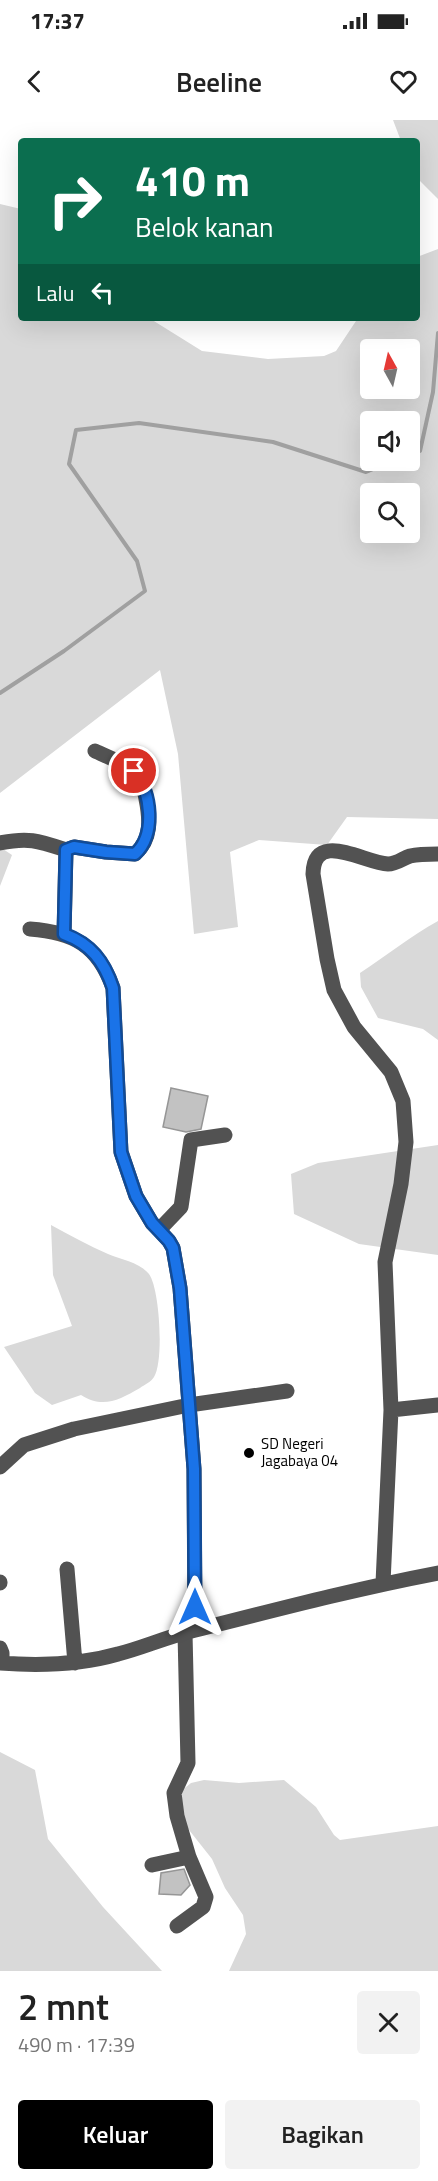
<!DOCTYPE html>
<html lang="id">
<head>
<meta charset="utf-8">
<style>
	body { margin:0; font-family:"Titillium Web",sans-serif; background:#f2f2f2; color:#222; height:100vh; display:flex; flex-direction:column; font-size:22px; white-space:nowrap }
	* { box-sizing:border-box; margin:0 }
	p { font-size:20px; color:#767676 }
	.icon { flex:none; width:33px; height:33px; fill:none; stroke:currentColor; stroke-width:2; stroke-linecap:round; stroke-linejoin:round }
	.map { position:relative; height:1851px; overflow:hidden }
	.panel { display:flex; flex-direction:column; background:#fff; flex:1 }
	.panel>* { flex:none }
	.hud { position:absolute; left:18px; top:18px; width:402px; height:183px; border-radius:6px; box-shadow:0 6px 24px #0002; background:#0b6e4f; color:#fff; overflow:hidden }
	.needle { width:39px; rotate:352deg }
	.controls { position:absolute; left:360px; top:219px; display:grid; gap:12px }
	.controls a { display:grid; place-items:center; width:60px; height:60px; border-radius:6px; background:#fff; box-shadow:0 6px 24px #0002; font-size:30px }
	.pin { position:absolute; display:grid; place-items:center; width:51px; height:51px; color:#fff; margin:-26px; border:3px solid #fff; border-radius:50%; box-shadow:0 2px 6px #0007 }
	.me { position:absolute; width:66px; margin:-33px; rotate:0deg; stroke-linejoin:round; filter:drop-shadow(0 0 4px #0008) }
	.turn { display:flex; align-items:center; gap:21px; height:126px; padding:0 18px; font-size:27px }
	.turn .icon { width:78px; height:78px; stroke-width:2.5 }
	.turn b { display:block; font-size:42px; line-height:51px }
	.then { display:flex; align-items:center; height:57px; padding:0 18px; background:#0003; gap:12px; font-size:22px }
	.round { display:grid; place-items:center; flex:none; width:63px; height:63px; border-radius:6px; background:#f2f2f2 }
	.overview { display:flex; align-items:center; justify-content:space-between; height:102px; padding:0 18px }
	h1 { font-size:36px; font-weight:600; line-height:45px }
	.primary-button { display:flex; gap:12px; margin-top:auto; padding:12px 18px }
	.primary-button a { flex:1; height:69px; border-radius:6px; background:#000; color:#fff; font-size:24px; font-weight:600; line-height:69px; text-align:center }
	.primary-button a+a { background:#f2f2f2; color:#222 }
	.status { display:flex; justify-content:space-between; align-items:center; height:42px; padding:0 30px; background:#fff; direction:ltr }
	.status svg { height:16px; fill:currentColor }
	header { display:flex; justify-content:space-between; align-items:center; height:78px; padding:0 18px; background:#fff; font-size:27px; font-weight:600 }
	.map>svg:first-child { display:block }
	.green { fill:#d9d9d9; fill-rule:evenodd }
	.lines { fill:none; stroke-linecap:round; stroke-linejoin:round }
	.stream { stroke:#a0a0a0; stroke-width:4 }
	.building { fill:#c2c2c2; stroke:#969696; stroke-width:1.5 }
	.minor { stroke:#525252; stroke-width:15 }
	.route-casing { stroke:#114b97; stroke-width:15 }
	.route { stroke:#1a73e8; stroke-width:10 }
	.poi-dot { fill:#000; stroke:#fff; stroke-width:2 }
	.labels { text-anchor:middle; stroke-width:4.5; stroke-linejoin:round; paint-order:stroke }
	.poi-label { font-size:15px; fill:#000; stroke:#fff; text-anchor:start }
</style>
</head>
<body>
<div class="status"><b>17:37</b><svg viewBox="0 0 49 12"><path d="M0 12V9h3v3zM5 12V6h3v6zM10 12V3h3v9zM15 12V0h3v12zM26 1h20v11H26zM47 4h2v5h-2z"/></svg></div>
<header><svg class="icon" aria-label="back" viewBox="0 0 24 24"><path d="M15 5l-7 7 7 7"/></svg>Beeline<svg class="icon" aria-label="heart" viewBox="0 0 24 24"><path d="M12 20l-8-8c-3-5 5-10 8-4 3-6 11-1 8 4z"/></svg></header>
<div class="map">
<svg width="438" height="1851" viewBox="0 0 438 1851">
	<rect width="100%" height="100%" fill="#fff"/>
	<!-- green -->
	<path class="green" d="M393,0H438V79L417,58V21H401Z
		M0,84L21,89V198H149L202,231L268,239L324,236L336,231L356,201L355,198H417V137L438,129V699L347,697L327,725L259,720L230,732L238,807L194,814L178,634L160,550L0,673ZM370,230H410V268H370ZM370,302H410V340H370ZM370,374H410V412H370Z
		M0,727L12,735L0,766Z
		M438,801V920L423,909L378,898L361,867L360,853C386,836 411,816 438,801Z
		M438,1025V1135L359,1124L294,1094L291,1054L318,1043Z
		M51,1105C70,1115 89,1126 108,1134C122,1140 139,1142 149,1154C160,1169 164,1242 154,1257C151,1262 144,1265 140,1268C119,1280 103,1289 81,1275L52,1285L35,1273L4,1227L72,1206L53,1155Z
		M0,1632L35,1650L48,1719L103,1787L162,1851H0Z
		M204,1660L239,1663L284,1660L316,1687L334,1715L340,1720L438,1706V1851H229L246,1814L243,1795L225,1768L212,1739L178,1696L176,1675L191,1663Z"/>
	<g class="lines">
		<!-- stream -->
		<path class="stream" d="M410,335L420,331L433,272L438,213
			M0,573L64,531L145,471L137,441L69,344L76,310L139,303L273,322L366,352L395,340"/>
	</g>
	<!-- building -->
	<path class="building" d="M171,968L208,976L201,1009L186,1012L163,1007Z
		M184,1749L190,1765L181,1775L159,1774L161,1753Z"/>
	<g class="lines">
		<!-- minor -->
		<path class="minor" d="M0,723C29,717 39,721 66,730
			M30,809C73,812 98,825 113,868L121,1032L136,1076L152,1103L159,1110
			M64,814L66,730L74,727L106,732L135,734C152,719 150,699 146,679C144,669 143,660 136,653C125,643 108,637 95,631
			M391,1290L438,1285
			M0,1347L24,1325L74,1309L189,1285L287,1271
			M67,1449L75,1543
			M0,1463V1462
			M383,1463L391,1290L385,1142L401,1064L406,1022L403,981L391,952L354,907L334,870L327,839L313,754C314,709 364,743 388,744C397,744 403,738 410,736C419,734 429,734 438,734
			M195,1510L194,1349L180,1168L173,1128L169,1121L159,1110L181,1087L191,1020L225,1015
			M0,1528L2,1533V1543
			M0,1543C40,1546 80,1545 118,1534C142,1528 164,1518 188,1512C271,1491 354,1469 438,1453
			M152,1745L189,1737L177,1696L174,1673L188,1643L185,1513
			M177,1806L203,1787L206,1777L189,1737"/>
	</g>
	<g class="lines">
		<defs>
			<path id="route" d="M134,651C152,671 156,716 135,734L106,732L74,727L66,730L64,814C91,824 104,841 113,868L121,1032L136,1076L152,1103L169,1121L173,1128L180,1168L194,1349L195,1487"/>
		</defs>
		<!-- route casing -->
		<use href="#route" class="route-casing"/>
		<!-- route -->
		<use href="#route" class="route"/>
	</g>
	<!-- markers -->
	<circle class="poi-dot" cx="249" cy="1333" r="6"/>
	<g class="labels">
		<!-- poi labels -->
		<g class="poi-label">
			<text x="261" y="1329">SD Negeri<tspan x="261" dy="17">Jagabaya 04</tspan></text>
		</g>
	</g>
</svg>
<div class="controls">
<a><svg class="needle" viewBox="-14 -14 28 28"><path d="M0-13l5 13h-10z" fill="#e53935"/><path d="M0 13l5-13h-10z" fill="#767676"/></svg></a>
<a><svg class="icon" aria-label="sound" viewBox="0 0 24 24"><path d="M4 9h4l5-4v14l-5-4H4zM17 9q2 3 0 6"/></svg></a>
<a><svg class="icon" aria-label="search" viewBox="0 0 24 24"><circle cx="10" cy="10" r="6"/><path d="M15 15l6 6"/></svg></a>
</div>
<div class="pin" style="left:134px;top:651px;background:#d93025"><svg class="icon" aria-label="arrive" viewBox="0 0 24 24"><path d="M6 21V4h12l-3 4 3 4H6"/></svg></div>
<svg class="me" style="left:195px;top:1487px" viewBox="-20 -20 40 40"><path d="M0-17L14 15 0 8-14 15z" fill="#1a73e8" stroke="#fff" stroke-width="4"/></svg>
<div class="hud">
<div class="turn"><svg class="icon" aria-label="right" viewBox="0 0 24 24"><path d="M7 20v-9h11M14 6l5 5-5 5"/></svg><div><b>410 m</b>Belok kanan</div></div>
<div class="then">Lalu<svg class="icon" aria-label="left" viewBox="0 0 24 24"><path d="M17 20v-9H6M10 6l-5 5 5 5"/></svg></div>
</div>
</div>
<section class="panel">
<div class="overview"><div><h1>2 mnt</h1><p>490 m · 17:39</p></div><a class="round"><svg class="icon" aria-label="close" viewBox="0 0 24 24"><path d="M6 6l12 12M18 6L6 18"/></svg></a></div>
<div class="primary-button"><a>Keluar</a><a>Bagikan</a></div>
</section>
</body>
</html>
